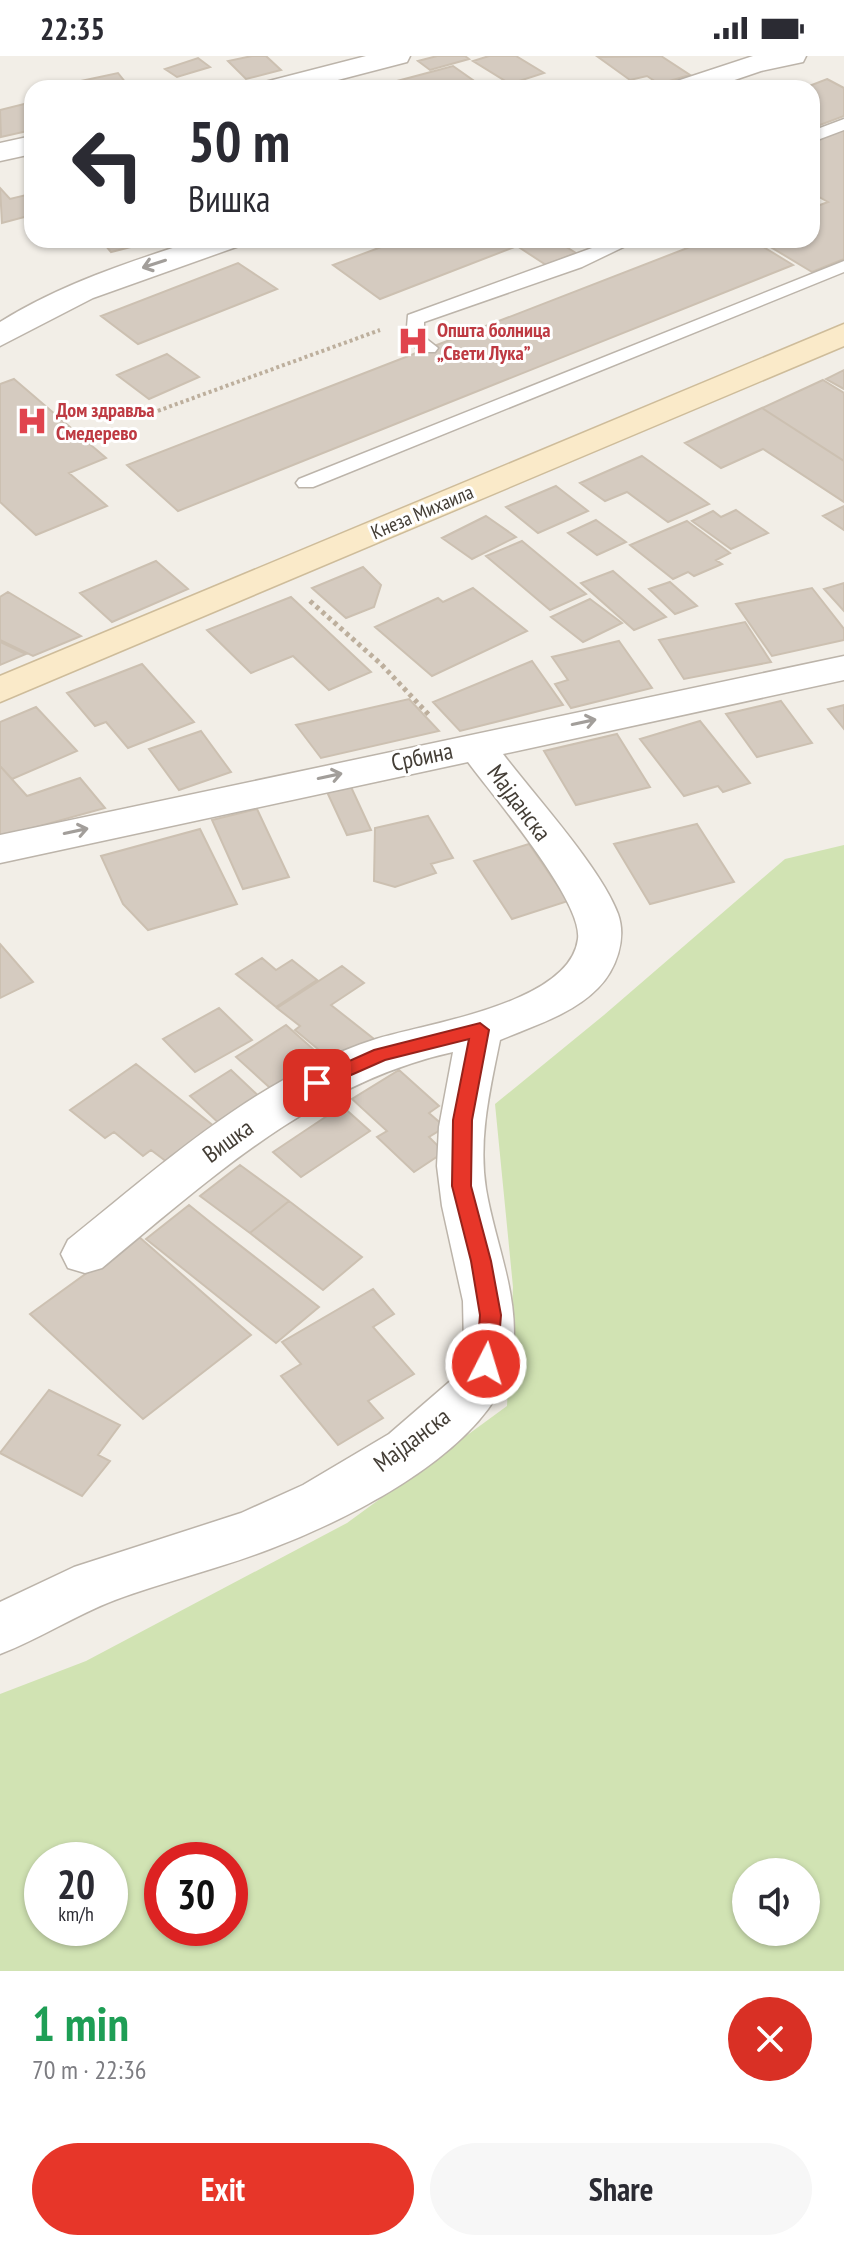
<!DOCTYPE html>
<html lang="en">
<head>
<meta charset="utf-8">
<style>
	body { margin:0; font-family:"PT Sans Narrow",sans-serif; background:#f7f7f7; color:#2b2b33; height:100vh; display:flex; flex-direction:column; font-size:30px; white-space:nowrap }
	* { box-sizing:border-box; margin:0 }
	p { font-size:26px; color:#7c7c81 }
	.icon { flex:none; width:44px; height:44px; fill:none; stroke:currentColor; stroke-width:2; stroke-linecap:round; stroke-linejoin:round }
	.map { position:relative; height:1915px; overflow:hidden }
	.details { display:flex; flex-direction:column; background:#fff; flex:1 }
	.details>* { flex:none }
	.guide { position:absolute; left:24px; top:24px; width:796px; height:168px; border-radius:24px; box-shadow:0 2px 6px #0004; background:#fff; color:#2b2b33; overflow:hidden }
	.fabs { position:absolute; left:732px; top:1802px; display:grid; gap:16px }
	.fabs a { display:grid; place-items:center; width:88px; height:88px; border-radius:50%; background:#fff; box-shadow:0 2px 6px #0004; font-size:40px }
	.speed { position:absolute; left:24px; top:1786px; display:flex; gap:16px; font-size:40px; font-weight:700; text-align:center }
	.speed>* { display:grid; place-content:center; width:104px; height:104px; border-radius:50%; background:#fff; box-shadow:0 2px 6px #0004; line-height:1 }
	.speed small { font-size:20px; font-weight:400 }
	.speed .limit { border:12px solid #d22; background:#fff; color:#111 }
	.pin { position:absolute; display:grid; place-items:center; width:68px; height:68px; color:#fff; margin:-34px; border-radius:16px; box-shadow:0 4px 12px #0006 }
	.me { position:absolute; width:88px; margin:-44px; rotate:5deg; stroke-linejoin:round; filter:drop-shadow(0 0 6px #0008) }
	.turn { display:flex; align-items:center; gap:28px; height:168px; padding:0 32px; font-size:36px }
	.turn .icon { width:104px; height:104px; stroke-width:2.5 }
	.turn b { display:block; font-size:56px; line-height:68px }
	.round { display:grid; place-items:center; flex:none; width:84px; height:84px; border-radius:42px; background:#f7f7f7 }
	.overview { display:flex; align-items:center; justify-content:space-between; height:136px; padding:0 32px }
	h1 { font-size:48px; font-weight:700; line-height:60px; color:#1e9e55 }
	.primary-button { display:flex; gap:16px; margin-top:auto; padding:16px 32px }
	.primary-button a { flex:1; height:92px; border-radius:48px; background:#e73629; color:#fff; font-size:32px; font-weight:700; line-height:92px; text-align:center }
	.primary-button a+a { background:#f7f7f7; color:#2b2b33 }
	.status { display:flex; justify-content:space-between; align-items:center; height:56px; padding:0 40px; background:#fff; direction:ltr }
	.status svg { height:22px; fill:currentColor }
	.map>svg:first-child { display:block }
	.green { fill:#d1e3b3; fill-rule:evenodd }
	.building { fill:#d5cbc0; stroke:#ccc0b1; stroke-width:2 }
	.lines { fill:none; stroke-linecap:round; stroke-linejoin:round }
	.service-casing { stroke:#bcb4aa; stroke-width:3 }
	.minor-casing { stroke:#bcb4aa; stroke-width:3 }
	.secondary-casing { stroke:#cebc9a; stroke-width:3 }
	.path-far1 { stroke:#bdaf9d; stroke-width:4; stroke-dasharray:3 3; stroke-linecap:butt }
	.path { stroke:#bdaf9d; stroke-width:5; stroke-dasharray:4 4; stroke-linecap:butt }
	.service { fill:#fff; fill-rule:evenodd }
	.minor { fill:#fff; fill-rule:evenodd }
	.secondary { fill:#faeac9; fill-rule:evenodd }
	.oneway { stroke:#a29e9a }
	.route { fill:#e73629; stroke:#96231b; stroke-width:2 }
	.labels { text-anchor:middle; stroke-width:6; stroke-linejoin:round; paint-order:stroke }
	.far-health-label { font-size:20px; font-weight:bold; fill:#be3a42; stroke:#fff; text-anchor:start }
	.far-street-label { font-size:20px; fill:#443e36; stroke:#fff }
	.street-label { font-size:24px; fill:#443e36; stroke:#fff }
</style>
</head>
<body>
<div class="status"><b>22:35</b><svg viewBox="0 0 49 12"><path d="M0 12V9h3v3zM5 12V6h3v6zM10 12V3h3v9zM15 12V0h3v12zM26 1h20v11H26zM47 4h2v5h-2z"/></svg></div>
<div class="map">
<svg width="844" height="1915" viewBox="0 0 844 1915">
	<rect width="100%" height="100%" fill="#f2eee7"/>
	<!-- green -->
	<path class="green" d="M844,789V1915H0V1638L86,1605L347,1467L507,1350L513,1231L495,1048L604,959L785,803ZM42,1804H110V1872H42ZM162,1804H230V1872H162ZM746,1816H806V1876H746Z"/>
	<!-- building -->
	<path class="building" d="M252,0H266L281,14L246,23L228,5Z
		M437,0H465L469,3L430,14L418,5Z
		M489,0H516L544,17L510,28L473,5Z
		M661,0L690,19L659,28L647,20L630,24L598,1Z
		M198,2L210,11L177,21L165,13Z
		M453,10L477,27L461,32H406L397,25Z
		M118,17L130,32H70L67,28Z
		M827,23L844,32V60L812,72V32H804Z
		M32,46V74L1,81L0,54Z
		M844,72V203L812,216L759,184H812V152L828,146L812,137V84Z
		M0,132L10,143L26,139L32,145V159L2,167Z
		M101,184H158L111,196Z
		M400,184H555L576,197L546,209L517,190L380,243L333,209Z
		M708,184H752L793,209L178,455L127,409Z
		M238,207L277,233L138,288L101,260Z
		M167,298L199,321L149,343L117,319Z
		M844,314V333L826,323Z
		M14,323L106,402L69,417L107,450L36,479L0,446V328Z
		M823,324L844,337V405L762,352Z
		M762,352L844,405V446L763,393L721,412L685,387Z
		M642,400L709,448L668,466L627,436L605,445L580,427Z
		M556,430L588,455L538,477L506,451Z
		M844,450V474L823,460Z
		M736,454L768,477L731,493L692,465L713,455L721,461Z
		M486,460L516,481L472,503L442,482Z
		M596,464L626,486L597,499L568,477Z
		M687,465L730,497L716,504L722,508L694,520L688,516L673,523L630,489Z
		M522,485L586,538L550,554L486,500Z
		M156,505L188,533L112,566L80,537Z
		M363,511L381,529L374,551L346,562L312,532Z
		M613,515L666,561L634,574L581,527Z
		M670,526L697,550L675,558L649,533Z
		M844,527V555L824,533Z
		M473,532L527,575L432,620L375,571L438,542L443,546Z
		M812,532L844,573V584L772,600L736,548Z
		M8,536L81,580L33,600L0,584V541Z
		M291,541L371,616L329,634L293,600L251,617L207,574Z
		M590,543L622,567L583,586L551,561Z
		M745,566L771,606L684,623L659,584Z
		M619,585L652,632L571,652L555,628L568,624L552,601Z
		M0,586L26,598L0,609Z
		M532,605L563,649L460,675L433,646Z
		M142,608L194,666L128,692L106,666L95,670L67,637Z
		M409,643L439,675L321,702L296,669Z
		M781,645L812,687L757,701L726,658Z
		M844,649V673L828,653Z
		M36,651L77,695L12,723L0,710V666Z
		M700,665L750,727L723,736L718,730L684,740L640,683Z
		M201,675L231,716L179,734L149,693Z
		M617,678L650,731L576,749L544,695Z
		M0,710L27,740L80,722L105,752L0,781Z
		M351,731L371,774L347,779L327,736Z
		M257,753L289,821L243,833L212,764Z
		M428,760L453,802L431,808L436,817L395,831L374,825L375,772Z
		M697,768L734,826L650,848L614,788Z
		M200,773L237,848L148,874L123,848L101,800Z
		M529,788L568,845L512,863L474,805Z
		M0,888L33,926L0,942Z
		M262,902L276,914L292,904L317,924L276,951L236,918Z
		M342,910L364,927L331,949L374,983L337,1009L295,974L300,970L277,952Z
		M219,952L252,984L195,1016L163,983Z
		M286,969L331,1009L280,1041L236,1001Z
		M136,1008L215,1071L167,1106L151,1094L143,1100L114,1076L105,1082L70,1054Z
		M231,1014L266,1047L225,1073L190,1040Z
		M399,1014L439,1050L429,1057L445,1071L429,1081L444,1096L414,1116L377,1081L387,1075L352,1043Z
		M342,1050L370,1075L301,1121L273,1096Z
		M240,1109L289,1145L250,1177L200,1140Z
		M289,1145L362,1201L323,1234L250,1177Z
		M189,1149L210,1166L319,1251L276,1287L146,1183Z
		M138,1180L251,1279L143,1363L30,1258Z
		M373,1233L394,1258L373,1271L414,1318L368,1345L383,1362L338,1389L281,1320L301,1308L282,1286Z
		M49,1334L120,1369L98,1399L110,1405L82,1440L0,1397Z"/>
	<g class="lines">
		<defs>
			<path id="service" d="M844,63V74L812,86V75Z
				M614,184H638L582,211L424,266V281L438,292L435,296H421L406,283L408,259Z
				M844,205V216L313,431H299L296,427L299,423Z"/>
			<path id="minor" d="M366,0H410L407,6L307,32H261L265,26Z
				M753,0H806L803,6L761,15L711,32H670L674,26Z
				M32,80V98L0,105V87Z
				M197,184H243L239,190L93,242L0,290V266C61,228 129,206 197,184Z
				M844,600V624L503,698C535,740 601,812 618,858C627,883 616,914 598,932C573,958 533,970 500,984C490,1033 478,1083 486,1133C495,1187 519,1238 513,1294C503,1388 350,1463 270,1493C219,1513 166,1525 115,1544C75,1559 40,1583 0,1598V1546L74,1511L241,1457L303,1429L389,1378L455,1321L464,1291L463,1245L442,1150L437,1110L439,1071L453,996C313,1027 210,1123 102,1212L85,1217L68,1212L61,1198L68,1184C163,1108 257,1021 376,983C427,967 570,948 578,883C583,845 493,740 468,706L0,807V779Z"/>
			<path id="secondary" d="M844,268V290L0,646V620Z"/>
		</defs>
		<!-- service casing -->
		<use href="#service" class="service-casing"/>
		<!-- minor casing -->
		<use href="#minor" class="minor-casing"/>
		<!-- secondary casing -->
		<use href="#secondary" class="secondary-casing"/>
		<!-- path-far1 -->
		<path class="path-far1" d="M141,361L380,274"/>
		<!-- path -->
		<path class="path" d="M310,545L381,608L430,660"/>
		<!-- service -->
		<use href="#service" class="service"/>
		<!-- minor -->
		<use href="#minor" class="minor"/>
		<!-- secondary -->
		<use href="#secondary" class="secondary"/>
	</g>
	<!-- one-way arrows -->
	<defs><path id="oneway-shaft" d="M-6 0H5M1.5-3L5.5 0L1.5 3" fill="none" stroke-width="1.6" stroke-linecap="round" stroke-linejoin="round" transform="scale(2)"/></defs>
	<g class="oneway">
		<use href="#oneway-shaft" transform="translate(154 208) rotate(162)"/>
		<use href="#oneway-shaft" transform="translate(584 666) rotate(-12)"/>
		<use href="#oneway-shaft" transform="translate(330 720) rotate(-12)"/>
		<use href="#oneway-shaft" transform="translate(76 775) rotate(-12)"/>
	</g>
	<!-- route -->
	<path class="route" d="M480,967L489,974L472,1064L471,1130L491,1205L501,1259L497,1308L486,1317L476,1308L480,1259L471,1205L452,1130L453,1064L469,983L385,1004L317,1034L308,1027L311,1022L374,994Z"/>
	<!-- icons -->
	<defs>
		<symbol id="hospital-bare" viewBox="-9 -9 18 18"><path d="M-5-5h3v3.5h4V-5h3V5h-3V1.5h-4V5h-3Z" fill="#e0444e" stroke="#fff" stroke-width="2.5" paint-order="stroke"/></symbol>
	</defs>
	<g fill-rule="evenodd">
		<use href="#hospital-bare" x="391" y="263" width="44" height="44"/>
		<use href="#hospital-bare" x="10" y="343" width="44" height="44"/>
	</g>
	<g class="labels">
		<!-- far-health labels -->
		<g class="far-health-label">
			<text x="437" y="281">Општа болница<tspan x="437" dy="23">„Свети Лука”</tspan></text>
			<text x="56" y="361">Дом здравља<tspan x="56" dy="23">Смедерево</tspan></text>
		</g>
		<!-- far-street labels -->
		<g class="far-street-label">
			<text transform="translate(422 456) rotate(-23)" y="7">Кнеза Михаила</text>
		</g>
		<!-- street labels -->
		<g class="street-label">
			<text transform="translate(422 701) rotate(-12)" y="8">Србина</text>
			<text transform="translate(519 747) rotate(53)" y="8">Мајданска</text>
			<text transform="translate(228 1085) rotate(-36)" y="8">Вишка</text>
			<text transform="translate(412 1384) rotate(-37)" y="8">Мајданска</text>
		</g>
	</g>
</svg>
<div class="fabs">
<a><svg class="icon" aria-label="sound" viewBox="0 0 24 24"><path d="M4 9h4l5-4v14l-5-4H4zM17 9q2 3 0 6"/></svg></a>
</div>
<div class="speed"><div>20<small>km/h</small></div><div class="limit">30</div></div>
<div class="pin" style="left:317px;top:1027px;background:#d93025"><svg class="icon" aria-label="arrive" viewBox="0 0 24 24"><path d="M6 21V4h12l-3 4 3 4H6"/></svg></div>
<svg class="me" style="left:486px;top:1308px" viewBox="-20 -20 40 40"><circle r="17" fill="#e73629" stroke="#fff" stroke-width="3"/><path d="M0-11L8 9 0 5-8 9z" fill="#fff"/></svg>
<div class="guide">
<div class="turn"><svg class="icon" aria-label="left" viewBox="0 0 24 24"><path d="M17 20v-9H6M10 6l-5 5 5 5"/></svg><div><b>50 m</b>Вишка</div></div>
</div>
</div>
<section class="details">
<div class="overview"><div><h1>1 min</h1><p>70 m · 22:36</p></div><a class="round" style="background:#d93025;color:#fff"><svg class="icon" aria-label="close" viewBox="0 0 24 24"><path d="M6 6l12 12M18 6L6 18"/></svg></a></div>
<div class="primary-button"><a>Exit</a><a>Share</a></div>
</section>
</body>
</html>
